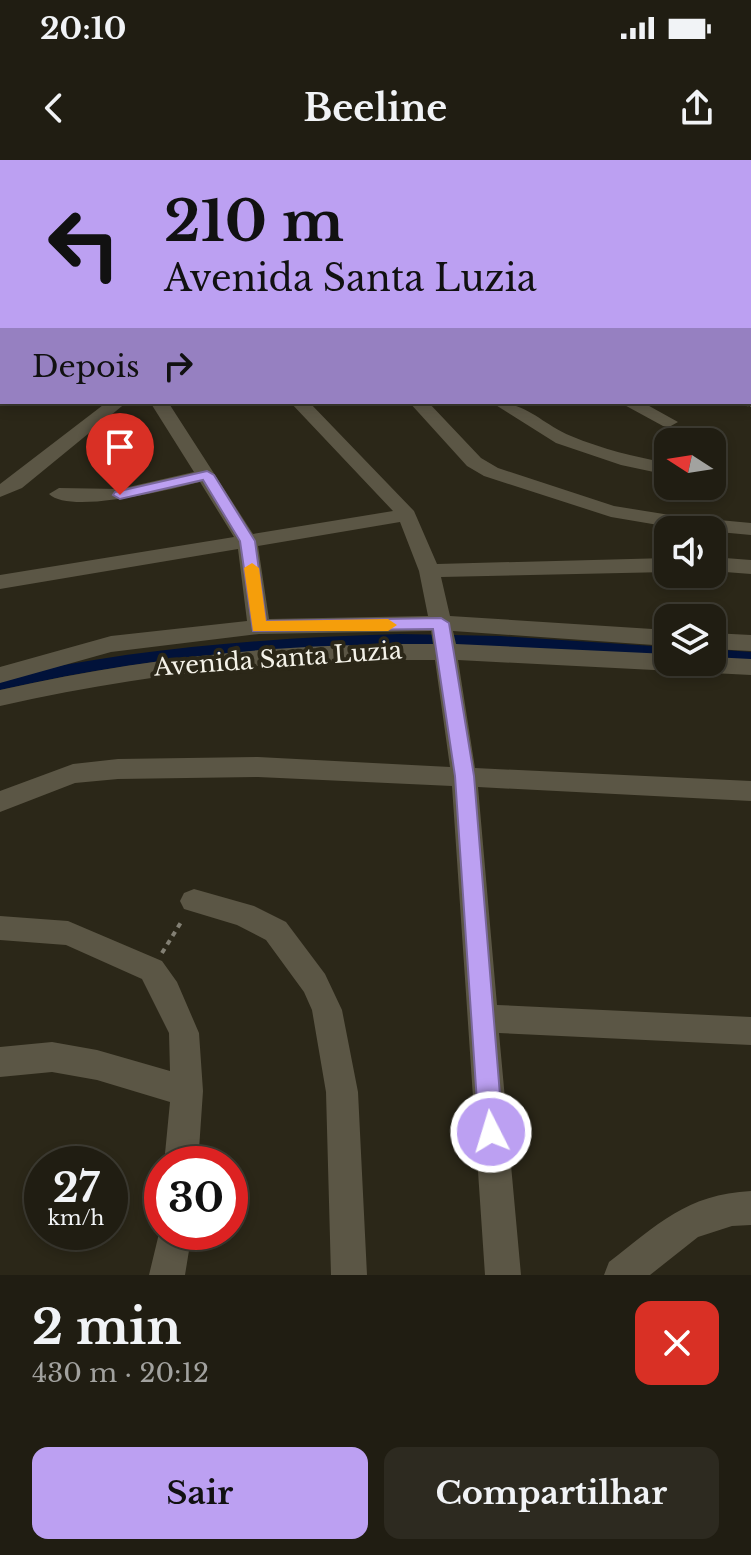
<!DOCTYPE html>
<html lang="pt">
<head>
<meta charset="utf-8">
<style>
	body { margin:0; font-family:"Libre Baskerville",serif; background:#2d2a20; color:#f1f3f6; height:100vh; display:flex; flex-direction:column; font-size:30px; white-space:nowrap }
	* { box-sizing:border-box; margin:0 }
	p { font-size:26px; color:#a2a29f }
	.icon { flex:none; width:44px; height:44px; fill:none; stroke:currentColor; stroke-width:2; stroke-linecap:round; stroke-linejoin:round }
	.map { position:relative; height:1115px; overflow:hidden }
	.details { display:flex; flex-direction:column; background:#201d12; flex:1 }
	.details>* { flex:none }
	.top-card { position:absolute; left:0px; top:0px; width:752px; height:244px; box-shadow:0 4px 12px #0003,0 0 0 2px #3d3b32; background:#bca0f2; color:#111; overflow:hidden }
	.needle { width:52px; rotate:282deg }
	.tools { position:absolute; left:654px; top:268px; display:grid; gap:16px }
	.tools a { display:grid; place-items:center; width:72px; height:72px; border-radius:16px; background:#201d12; box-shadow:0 4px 12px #0003,0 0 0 2px #3d3b32; font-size:40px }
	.speed { position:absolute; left:24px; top:986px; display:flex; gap:16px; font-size:40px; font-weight:700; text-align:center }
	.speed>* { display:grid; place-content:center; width:104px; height:104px; border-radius:50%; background:#201d12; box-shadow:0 4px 12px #0003,0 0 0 2px #3d3b32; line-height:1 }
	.speed small { font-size:20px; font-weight:400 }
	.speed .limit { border:12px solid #d22; background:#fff; color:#111 }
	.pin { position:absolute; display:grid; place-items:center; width:68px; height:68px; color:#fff; margin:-82px -34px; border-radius:50% 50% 50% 0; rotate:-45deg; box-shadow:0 0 8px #0007 }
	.pin .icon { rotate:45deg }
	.me { position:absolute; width:88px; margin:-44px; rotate:355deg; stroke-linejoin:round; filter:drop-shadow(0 0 6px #0008) }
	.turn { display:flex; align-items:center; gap:28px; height:168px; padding:0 32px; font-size:36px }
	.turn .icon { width:104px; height:104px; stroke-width:2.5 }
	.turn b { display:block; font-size:56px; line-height:68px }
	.then { display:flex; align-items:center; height:76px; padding:0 32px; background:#0003; gap:16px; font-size:30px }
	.round { display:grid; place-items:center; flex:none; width:84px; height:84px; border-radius:16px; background:#2d2a20 }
	.summary { display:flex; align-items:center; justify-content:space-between; height:136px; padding:0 32px }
	h1 { font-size:48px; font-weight:700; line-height:60px }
	.primary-button { display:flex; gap:16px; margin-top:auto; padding:16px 32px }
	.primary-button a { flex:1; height:92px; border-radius:16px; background:#bca0f2; color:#111; font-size:32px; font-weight:700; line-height:92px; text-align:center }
	.primary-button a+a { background:#2d2a20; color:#f1f3f6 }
	.status { display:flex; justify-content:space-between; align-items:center; height:56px; padding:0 40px; background:#201d12; direction:ltr }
	.status svg { height:22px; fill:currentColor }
	header { display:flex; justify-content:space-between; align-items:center; height:104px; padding:0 32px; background:#201d12; font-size:36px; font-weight:700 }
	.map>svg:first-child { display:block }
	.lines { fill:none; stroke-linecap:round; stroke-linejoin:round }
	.canal { fill:#01123a; fill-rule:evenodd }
	.path-far1 { stroke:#838074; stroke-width:2; stroke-dasharray:2 2; stroke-linecap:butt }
	.path { stroke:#838074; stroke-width:4; stroke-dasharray:5 5; stroke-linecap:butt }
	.minor { fill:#5b5645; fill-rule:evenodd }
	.route { fill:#bca0f2; stroke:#7a689d; stroke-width:2 }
	.slow { fill:#f59e0b }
	.labels { text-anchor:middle; stroke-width:8; stroke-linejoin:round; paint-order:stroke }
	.street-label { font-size:24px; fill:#f4f2e8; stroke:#2b2718 }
</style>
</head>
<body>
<div class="status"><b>20:10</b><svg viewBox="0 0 49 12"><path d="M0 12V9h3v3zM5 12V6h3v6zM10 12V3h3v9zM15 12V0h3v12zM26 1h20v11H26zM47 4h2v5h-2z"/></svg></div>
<header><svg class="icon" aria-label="back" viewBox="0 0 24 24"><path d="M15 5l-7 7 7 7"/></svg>Beeline<svg class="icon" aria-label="share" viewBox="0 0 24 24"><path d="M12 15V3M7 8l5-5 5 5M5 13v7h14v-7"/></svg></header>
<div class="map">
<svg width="751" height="1115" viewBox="0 0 751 1115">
	<rect width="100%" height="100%" fill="#2b2718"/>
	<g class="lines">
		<!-- canal -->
		<path class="canal" d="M400,474L500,476L668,487V499C601,495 534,488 467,486C311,481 152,495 0,530V518C132,488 265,478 400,474Z
			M712,489L751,492V504L712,501Z"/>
		<!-- path-far1 -->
		<path class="path-far1" d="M735,242L751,246"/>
		<!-- path -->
		<path class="path" d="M162,793L183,759"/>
		<!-- minor -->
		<path class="minor" d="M29,0H51L28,2Z
			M152,0H165L151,2Z
			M184,0H203L183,2Z
			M221,0H240L241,2H222Z
			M0,9H2V17H0Z
			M750,18H751V26H750Z
			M751,51V60H750V51Z
			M750,121H751V129H750Z
			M2,176V187L0,188V177Z
			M0,232L2,242H5L0,243Z
			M107,242H127L22,328L0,337V324Z
			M150,242H168L253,374L393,351L290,242H309L414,351L437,404L668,398V412L441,417L450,456L668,470V486L453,471L456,484L668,494V502H712V497L751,499V515L458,500L475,608L751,621V641L478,627L497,845L751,857V885L499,873L521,1115H485L452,626L258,617L118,619L75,623L0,652V631L73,604L118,599L258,597L450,607L435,500C282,499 150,512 0,546V530C147,497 282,483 433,484L431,471L259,474L111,492L0,523V507L111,476L247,461L238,389L0,429V415L234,377L200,322C172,329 70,355 49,334L59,328L120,329L194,312ZM400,362L419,411L428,456L269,459L258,386Z
			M409,242H428L481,298L498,308L614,346L676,356L751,363V375L676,368L611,357L484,316L467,306Z
			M491,242C528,242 540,263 571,276C602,289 635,297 668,303V315L621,305L556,283Z
			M619,242H642L678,262L669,267L663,266Z
			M712,397L751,400V414L712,411Z
			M712,473L751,475V491L712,489Z
			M194,729L254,746L286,762L325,814L342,850L358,932L367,1115H331L326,932L312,850L304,832L266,780L237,765L184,749L180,741L184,733Z
			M0,756L68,761L162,801L177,822L199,873L203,931L198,1004H164L170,942L97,920L52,912L0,917V887L52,882L97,890L170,911L169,873L142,819L66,785L0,780Z
			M751,1031V1065L732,1066L698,1077L650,1115H604L609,1102C657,1065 687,1034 751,1031Z
			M162,1061V1072H192L185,1115H149Z"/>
	</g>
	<!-- route -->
	<path class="route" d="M207,311L214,315L255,381L266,461L441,458L449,463L474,616L503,972L500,981L491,984L482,981L479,972L455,616L433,469L253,471L240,381L203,320L120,339L113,335L115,332Z"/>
	<!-- slow -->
	<path class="slow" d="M252,403L259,408L266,461L388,459L397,465L388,471H253L244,408Z"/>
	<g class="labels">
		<!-- street labels -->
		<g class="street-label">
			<text transform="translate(278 499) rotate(-4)" y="8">Avenida Santa Luzia</text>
		</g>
	</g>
</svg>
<div class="tools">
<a><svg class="needle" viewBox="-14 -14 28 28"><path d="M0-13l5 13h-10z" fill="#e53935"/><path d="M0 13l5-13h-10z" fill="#a2a29f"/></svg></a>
<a><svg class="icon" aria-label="sound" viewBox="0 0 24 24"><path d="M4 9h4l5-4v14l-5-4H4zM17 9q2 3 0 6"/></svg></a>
<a><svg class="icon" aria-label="layers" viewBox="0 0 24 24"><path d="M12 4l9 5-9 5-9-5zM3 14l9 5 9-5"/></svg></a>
</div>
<div class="speed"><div>27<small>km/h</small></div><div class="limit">30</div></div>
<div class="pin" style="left:120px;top:335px;background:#d93025"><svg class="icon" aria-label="arrive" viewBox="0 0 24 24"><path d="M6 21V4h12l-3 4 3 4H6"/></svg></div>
<svg class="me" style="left:491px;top:972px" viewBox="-20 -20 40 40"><circle r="17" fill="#bca0f2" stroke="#fff" stroke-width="3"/><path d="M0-11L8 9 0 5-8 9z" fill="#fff"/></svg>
<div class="top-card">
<div class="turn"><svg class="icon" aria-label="left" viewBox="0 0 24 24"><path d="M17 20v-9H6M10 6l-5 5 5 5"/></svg><div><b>210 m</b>Avenida Santa Luzia</div></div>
<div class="then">Depois<svg class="icon" aria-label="right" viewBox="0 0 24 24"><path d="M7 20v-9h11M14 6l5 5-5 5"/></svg></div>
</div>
</div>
<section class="details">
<div class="summary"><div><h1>2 min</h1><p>430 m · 20:12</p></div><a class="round" style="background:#d93025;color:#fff"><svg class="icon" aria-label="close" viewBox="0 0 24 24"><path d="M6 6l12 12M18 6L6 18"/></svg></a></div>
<div class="primary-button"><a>Sair</a><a>Compartilhar</a></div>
</section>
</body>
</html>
